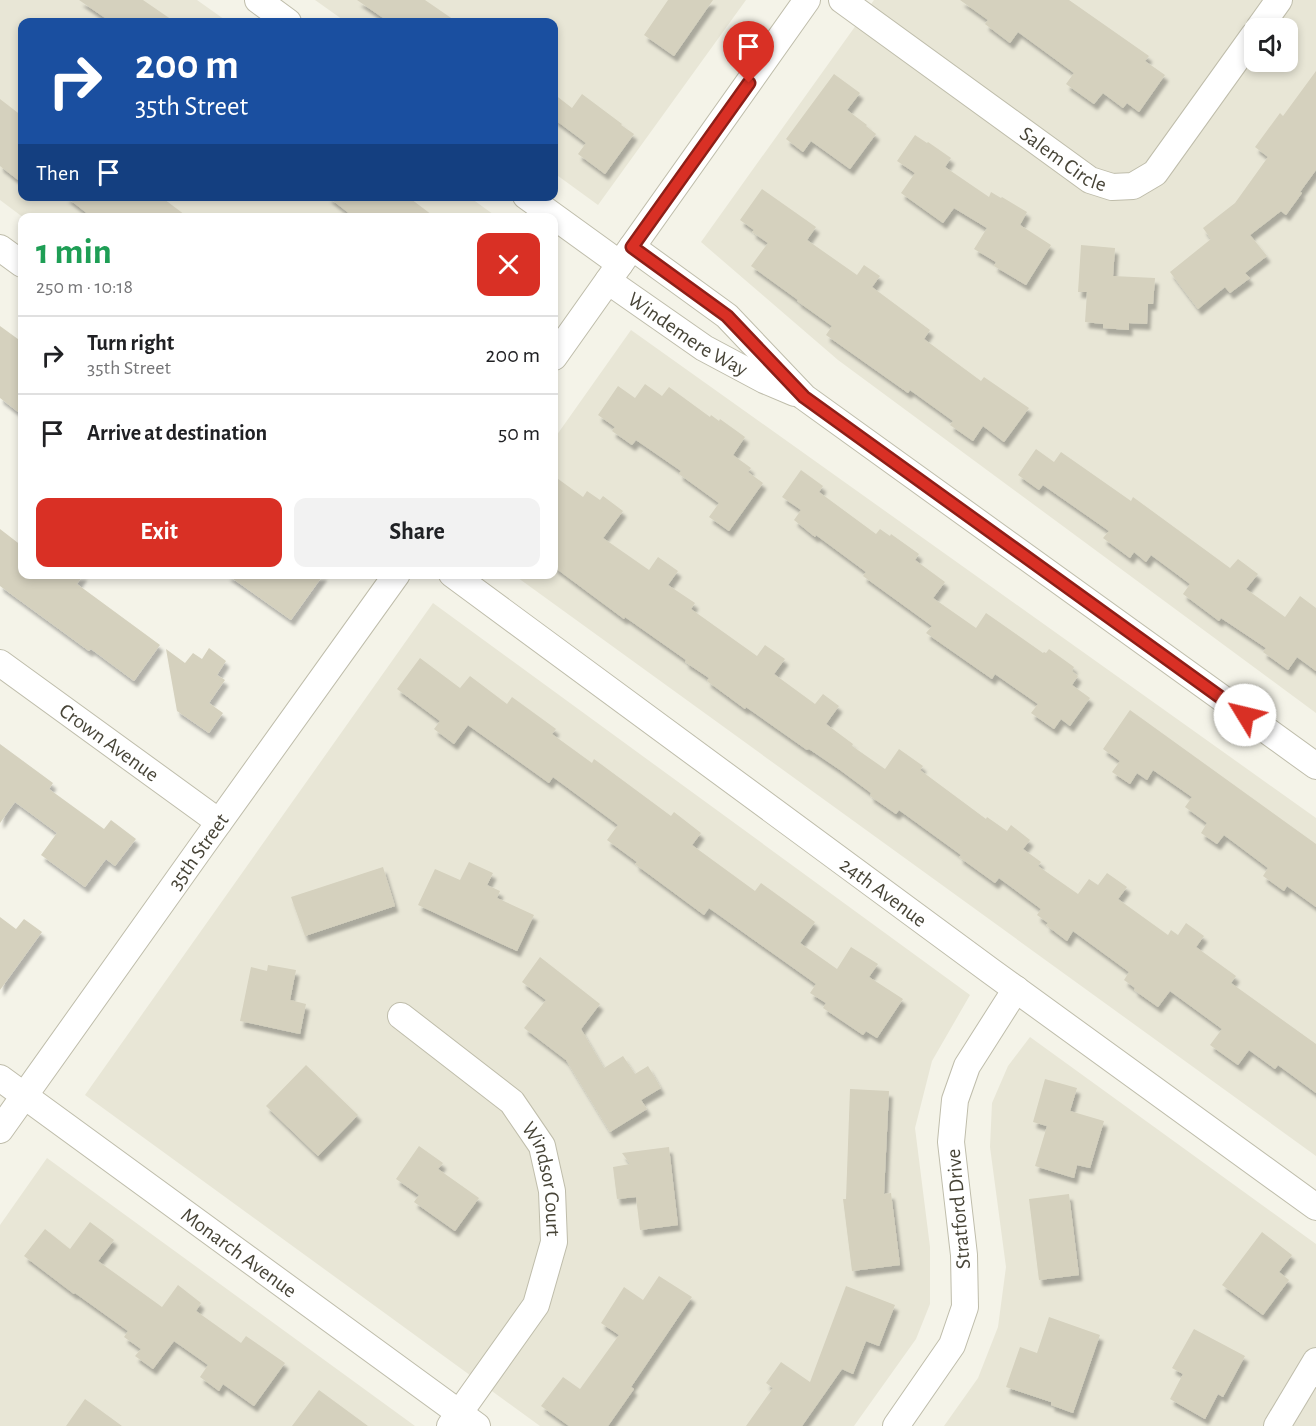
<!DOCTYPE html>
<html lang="en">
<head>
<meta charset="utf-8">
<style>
	body { margin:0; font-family:"Alegreya Sans",sans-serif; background:#f2f2f2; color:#202124; height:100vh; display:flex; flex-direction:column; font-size:22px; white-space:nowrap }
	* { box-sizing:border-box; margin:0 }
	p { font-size:20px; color:#757577 }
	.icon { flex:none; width:33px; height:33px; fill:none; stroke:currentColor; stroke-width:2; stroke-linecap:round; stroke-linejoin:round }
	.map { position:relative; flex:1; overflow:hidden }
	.panel { position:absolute; left:18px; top:213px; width:540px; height:366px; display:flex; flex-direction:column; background:#fff; border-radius:12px; box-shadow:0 3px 9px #0003 }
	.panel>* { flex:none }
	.banner { position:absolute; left:18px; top:18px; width:540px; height:183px; border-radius:12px; box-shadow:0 3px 9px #0003; background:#1a4fa0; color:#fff; overflow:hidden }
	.fabs { position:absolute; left:1244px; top:18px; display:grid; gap:12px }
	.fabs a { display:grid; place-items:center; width:54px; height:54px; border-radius:12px; background:#fff; box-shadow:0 3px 9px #0003; font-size:30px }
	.pin { position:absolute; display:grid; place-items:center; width:51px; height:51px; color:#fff; margin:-62px -26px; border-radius:50% 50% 50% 0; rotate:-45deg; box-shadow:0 0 6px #0007 }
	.pin .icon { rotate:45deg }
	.me { position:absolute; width:66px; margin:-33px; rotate:306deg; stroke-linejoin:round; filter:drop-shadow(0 0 4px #0008) }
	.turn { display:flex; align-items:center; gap:21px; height:126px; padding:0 18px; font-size:27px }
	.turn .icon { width:78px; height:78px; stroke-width:2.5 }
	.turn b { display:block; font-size:42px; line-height:51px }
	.then { display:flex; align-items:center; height:57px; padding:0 18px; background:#0003; gap:12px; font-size:22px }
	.round { display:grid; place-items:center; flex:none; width:63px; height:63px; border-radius:12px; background:#f2f2f2 }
	.summary { display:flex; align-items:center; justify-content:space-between; height:102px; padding:0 18px }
	h1 { font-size:36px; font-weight:600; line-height:45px; color:#1e9e55 }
	.button { display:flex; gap:12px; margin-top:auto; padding:12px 18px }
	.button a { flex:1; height:69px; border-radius:12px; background:#d93025; color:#fff; font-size:24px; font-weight:600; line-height:69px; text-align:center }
	.button a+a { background:#f2f2f2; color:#202124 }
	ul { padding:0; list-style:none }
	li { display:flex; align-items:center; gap:18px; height:78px; padding:0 18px; border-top:2px solid #e0e0e0 }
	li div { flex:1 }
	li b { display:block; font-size:22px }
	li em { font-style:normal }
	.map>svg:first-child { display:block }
	.residential { fill:#e8e6d6; fill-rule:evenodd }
	.building { fill:#d5d1be; filter:url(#shadow) }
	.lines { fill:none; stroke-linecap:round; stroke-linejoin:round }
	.minor-casing { stroke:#bfbdab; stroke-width:28 }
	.minor { stroke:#fff; stroke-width:26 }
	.route-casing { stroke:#8d1f18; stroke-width:15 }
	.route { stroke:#d93025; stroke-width:10 }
	.labels { text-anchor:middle; stroke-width:4.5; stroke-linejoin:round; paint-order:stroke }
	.street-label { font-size:21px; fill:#474437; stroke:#fff }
</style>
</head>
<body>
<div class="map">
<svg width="1316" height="1426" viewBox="0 0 1316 1426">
	<defs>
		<filter id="shadow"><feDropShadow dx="3.5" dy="6" stdDeviation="1.5" flood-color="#0004"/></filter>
	</defs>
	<rect width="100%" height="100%" fill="#f4f3e8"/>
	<!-- residential -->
	<path class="residential" d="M0,0H197L228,22H22V196H468L497,217L24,218L0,200Z
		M315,0H746L598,205L554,173V22H346Z
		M874,0H1316V713L838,360L701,242ZM1254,28H1287V62H1254Z
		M631,330L1316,818V1156L514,575L554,574V439Z
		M433,603L970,995L932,1061L915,1128L930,1247V1304L916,1339L854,1426H540L85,1095Z
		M1030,1037L1316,1244V1426H944L978,1378L998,1327L1006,1267L990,1147L992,1103L1008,1066Z
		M47,1158L415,1426H0V1225Z"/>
	<!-- building -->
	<path class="building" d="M79,0H143L175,22H111Z
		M357,0H425L457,22H389Z
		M668,0H713L674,56L644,35Z
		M960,0H1069L1149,56L1145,61L1165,75L1139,112L1127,103L1123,108L1103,93L1094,104L1066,84L1074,73L1018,32L1010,43L985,24L988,20Z
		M1316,71V170L1300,192L1302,193L1286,215L1281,211L1250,235L1267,256L1245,273L1250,278L1230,293L1225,287L1198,309L1170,272L1211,239L1203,228L1235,203L1268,157L1255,147L1280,113L1283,116Z
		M834,74L860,93L847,110L867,125L866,126L876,134L850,169L811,141L803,152L786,139Z
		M554,94L572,108L582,94L622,124L621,125L634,134L605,174L578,154L586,143L554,119Z
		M0,99L22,116V183L0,166Z
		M915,135L927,143L928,142L951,158L945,167L989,197L991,192L1001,198L1002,197L1027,212L1020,225L1051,245L1026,285L994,266L996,262L974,249L987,228L954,208L943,223L901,193L915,173L897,161Z
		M762,189L816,227L807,240L857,275L864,265L880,276L872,287L930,330L924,339L981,381L984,377L1029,408L1004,442L983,426L973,441L950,425L953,421L910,390L908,393L826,335L832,326L797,301L798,300L751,266L768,243L752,232L754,230L740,220Z
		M65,196H160L189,218H93Z
		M327,196H407L436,218H355Z
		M1081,245L1115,248L1113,276L1155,278L1153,304H1148L1147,324L1129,323V330L1103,328V324L1085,322L1087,292H1078Z
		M0,326L22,342V415L0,398Z
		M645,384L662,396L669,387L710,417L711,415L719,421L720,419L745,437L733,455L751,468L748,472L763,483L729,531L709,517L719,503L679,474L681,471L636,440L632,445L612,431L615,427L598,415L618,386L635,398Z
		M1036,449L1054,462L1061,452L1131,501L1133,497L1230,568L1238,559L1258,574L1246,589L1285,617L1300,596L1316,608V671L1297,657L1288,670L1263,652L1266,648L1221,618L1219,621L1183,594L1190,584L1151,555L1146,562L1134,552L1130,558L1103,538L1109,531L1043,485L1039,490L1018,475Z
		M801,470L823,486L819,492L876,534L880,529L890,536L891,534L919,554L915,560L945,582L933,598L976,628L986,613L1043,653L1044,652L1046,653L1049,649L1074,667L1072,671L1078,676L1072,685L1090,698L1070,726L1061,719L1054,729L1031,713L1038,704L995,674L992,679L926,633L932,626L863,576L866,572L816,535L815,537L794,520L801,510L782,497Z
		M554,476L583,497L587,491L600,500L603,496L623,511L603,538L649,570L658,557L678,571L668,585L695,603L691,609L757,656L765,645L785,659L774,674L815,704L823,694L839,706L826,724L853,744L852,746L885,769L899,749L923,766L920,770L986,819L987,817L1007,831L1011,825L1030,840L1023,849L1041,862L1038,866L1078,894L1089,879L1098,885L1107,873L1127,887L1118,899L1168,935L1171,930L1178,935L1186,923L1204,936L1196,947L1236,976L1231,983L1316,1044V1093L1278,1065L1275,1069L1249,1050L1238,1065L1210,1045L1222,1029L1170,991L1158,1007L1134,990L1135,988L1124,980L1129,972L1073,931L1067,941L1046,925L1048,923L1037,915L1041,909L999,878L995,883L959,857L961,855L899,810L896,814L870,796L871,793L840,770L809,749L807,750L746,707L745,709L707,681L709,678L685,662L686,660L625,617L624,619L554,567Z
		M0,529L22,546V574H84L77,584L160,645L134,681L91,649L89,651L0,586Z
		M226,574H324L291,620Z
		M209,648L226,661L217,675L225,680L209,703L223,713L209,733L177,711L166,649L185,663L193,653L202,659Z
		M420,658L460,688L470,676L507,704L512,697L556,729L552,734L592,763L594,759L671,816L674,812L701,833L692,845L755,891L761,883L815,922L800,943L837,969L851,947L878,964L869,977L903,999L877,1038L866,1031L863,1035L823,1008L826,1003L810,993L816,984L709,908L704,915L635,864L637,862L607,840L618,825L553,777L549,783L468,725L454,744L434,729L440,721L397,689Z
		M1130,710L1316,844V907L1287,886L1284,891L1263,876L1268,868L1224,835L1217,844L1201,833L1207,823L1185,807L1192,797L1153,770L1147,780L1137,773L1130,784L1112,772L1120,761L1103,749Z
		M0,744L53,783L49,789L104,829L111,820L136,839L115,866L106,859L85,887L41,855L57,833L15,802L0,823Z
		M469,862L493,873L487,885L500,891L497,898L534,915L517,951L418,905L435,869L460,880Z
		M383,867L395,906L305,936L291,897Z
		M0,917L16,929L24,919L42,932L0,990Z
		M540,957L600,1004L581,1029L604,1068L623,1056L635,1074L648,1066L661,1088L641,1100L647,1109L610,1132L566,1060L524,1028L546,1000L522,982Z
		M268,965L296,970L290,1000L306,1004L300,1034L240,1021L251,967L267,971Z
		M306,1065L358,1115L318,1156L266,1106Z
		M1045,1079L1077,1088L1070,1111L1104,1121L1090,1168L1077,1165L1074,1178L1035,1166L1047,1126L1033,1122Z
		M850,1089L889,1091L884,1194L891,1193L900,1265L852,1271L843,1199H846Z
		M419,1146L443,1163L438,1169L479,1198L455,1231L414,1202L419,1195L396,1179Z
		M669,1147L678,1225L640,1230L636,1197L617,1199L613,1167L630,1164L622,1153Z
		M1069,1194L1079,1275L1039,1280L1029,1199Z
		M90,1222L114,1240L98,1261L162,1307L178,1285L201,1303L196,1311L241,1343L246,1336L285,1363L254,1406L223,1384L219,1391L200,1377L208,1365L174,1341L153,1369L135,1356L141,1349L124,1337L128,1331L75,1293L74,1294L24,1256L45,1229L70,1249Z
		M1262,1232L1292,1255L1279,1272L1289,1280L1263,1315L1222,1285Z
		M659,1276L692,1297L631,1387L634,1389L608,1426H569L541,1406L563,1377L580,1389L619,1335L601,1323L624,1287L643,1300Z
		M846,1286L895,1305L879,1346L866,1341L853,1374L842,1369L802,1426H746L773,1388L766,1383L781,1362L810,1382Z
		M1049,1317L1100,1335L1073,1413L1051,1405V1402L1006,1387L1020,1347L1037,1353Z
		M1194,1329L1245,1356L1223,1397L1218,1394L1205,1419L1170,1399L1183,1374L1172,1368Z
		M319,1390L368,1426H292Z
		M85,1399L122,1426H66Z"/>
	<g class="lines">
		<defs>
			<g id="minor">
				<path d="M258,0L288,22"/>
				<path id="s1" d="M842,0L1090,180L1112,187L1133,186L1155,173L1254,35"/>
				<path d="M1259,28L1279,0"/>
				<path d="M526,196L620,264"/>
				<path d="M632,247L727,316L804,397L1316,766"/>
				<path d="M0,248L22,264"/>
				<path id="s2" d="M608,281L704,348L764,380L795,393"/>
				<path d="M554,357L807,0"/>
				<path id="s3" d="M452,574L992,972L1316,1207"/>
				<path id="s4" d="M0,663L219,822"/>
				<path id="s5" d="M401,1016L512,1102L542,1146L552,1191L554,1242L536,1305L450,1426"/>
				<path id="s6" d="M0,1078L477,1426"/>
				<path id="s7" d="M0,1130L202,846L397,574"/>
				<path d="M896,1426L952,1345L965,1307L964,1255L951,1142L955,1100L967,1066L1016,989"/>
				<path d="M1277,1426L1316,1361"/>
			</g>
		</defs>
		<!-- minor casing -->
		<use href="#minor" class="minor-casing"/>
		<!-- minor -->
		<use href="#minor" class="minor"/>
	</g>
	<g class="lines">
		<defs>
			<path id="route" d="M749,83L632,247L727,316L804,397L1245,715"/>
		</defs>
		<!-- route casing -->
		<use href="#route" class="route-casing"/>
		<!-- route -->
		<use href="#route" class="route"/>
	</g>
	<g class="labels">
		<!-- street labels -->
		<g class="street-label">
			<text dy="7" stroke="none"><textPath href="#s1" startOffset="273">Salem Circle</textPath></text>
			<text dy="7" stroke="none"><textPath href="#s2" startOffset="96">Windemere Way</textPath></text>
			<text dy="7" stroke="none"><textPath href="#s4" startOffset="135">Crown Avenue</textPath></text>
			<text dy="7" stroke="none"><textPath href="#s7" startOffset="342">35th Street</textPath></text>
			<text dy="7" stroke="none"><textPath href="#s3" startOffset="536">24th Avenue</textPath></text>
			<text dy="7" stroke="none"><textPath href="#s5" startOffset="226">Windsor Court</textPath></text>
			<text transform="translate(958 1209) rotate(-95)" y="7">Stratford Drive</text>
			<text dy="7" stroke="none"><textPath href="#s6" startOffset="296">Monarch Avenue</textPath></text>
		</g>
	</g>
</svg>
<div class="fabs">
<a><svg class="icon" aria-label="sound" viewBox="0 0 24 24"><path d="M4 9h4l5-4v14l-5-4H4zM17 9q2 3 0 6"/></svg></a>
</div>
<div class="pin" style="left:749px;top:83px;background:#d93025"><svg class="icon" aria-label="arrive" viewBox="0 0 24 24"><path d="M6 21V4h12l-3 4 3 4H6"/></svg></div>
<svg class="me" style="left:1245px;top:715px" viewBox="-20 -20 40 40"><circle r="19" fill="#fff"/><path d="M0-13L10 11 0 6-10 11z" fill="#d93025"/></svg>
<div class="banner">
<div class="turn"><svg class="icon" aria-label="right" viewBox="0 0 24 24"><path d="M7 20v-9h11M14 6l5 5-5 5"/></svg><div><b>200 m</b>35th Street</div></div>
<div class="then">Then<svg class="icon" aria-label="arrive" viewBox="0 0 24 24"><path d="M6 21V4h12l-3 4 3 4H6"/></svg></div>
</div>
<section class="panel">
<div class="summary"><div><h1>1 min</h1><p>250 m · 10:18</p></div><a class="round" style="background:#d93025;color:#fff"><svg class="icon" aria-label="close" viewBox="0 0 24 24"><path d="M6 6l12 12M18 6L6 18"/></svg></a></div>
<ul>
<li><svg class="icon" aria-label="right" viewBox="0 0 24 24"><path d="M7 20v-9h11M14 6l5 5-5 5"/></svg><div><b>Turn right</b><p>35th Street</p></div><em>200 m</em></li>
<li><svg class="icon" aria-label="arrive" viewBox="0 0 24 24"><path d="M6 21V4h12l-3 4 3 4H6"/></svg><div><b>Arrive at destination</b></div><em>50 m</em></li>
</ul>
<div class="button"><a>Exit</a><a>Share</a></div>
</section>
</div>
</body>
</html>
